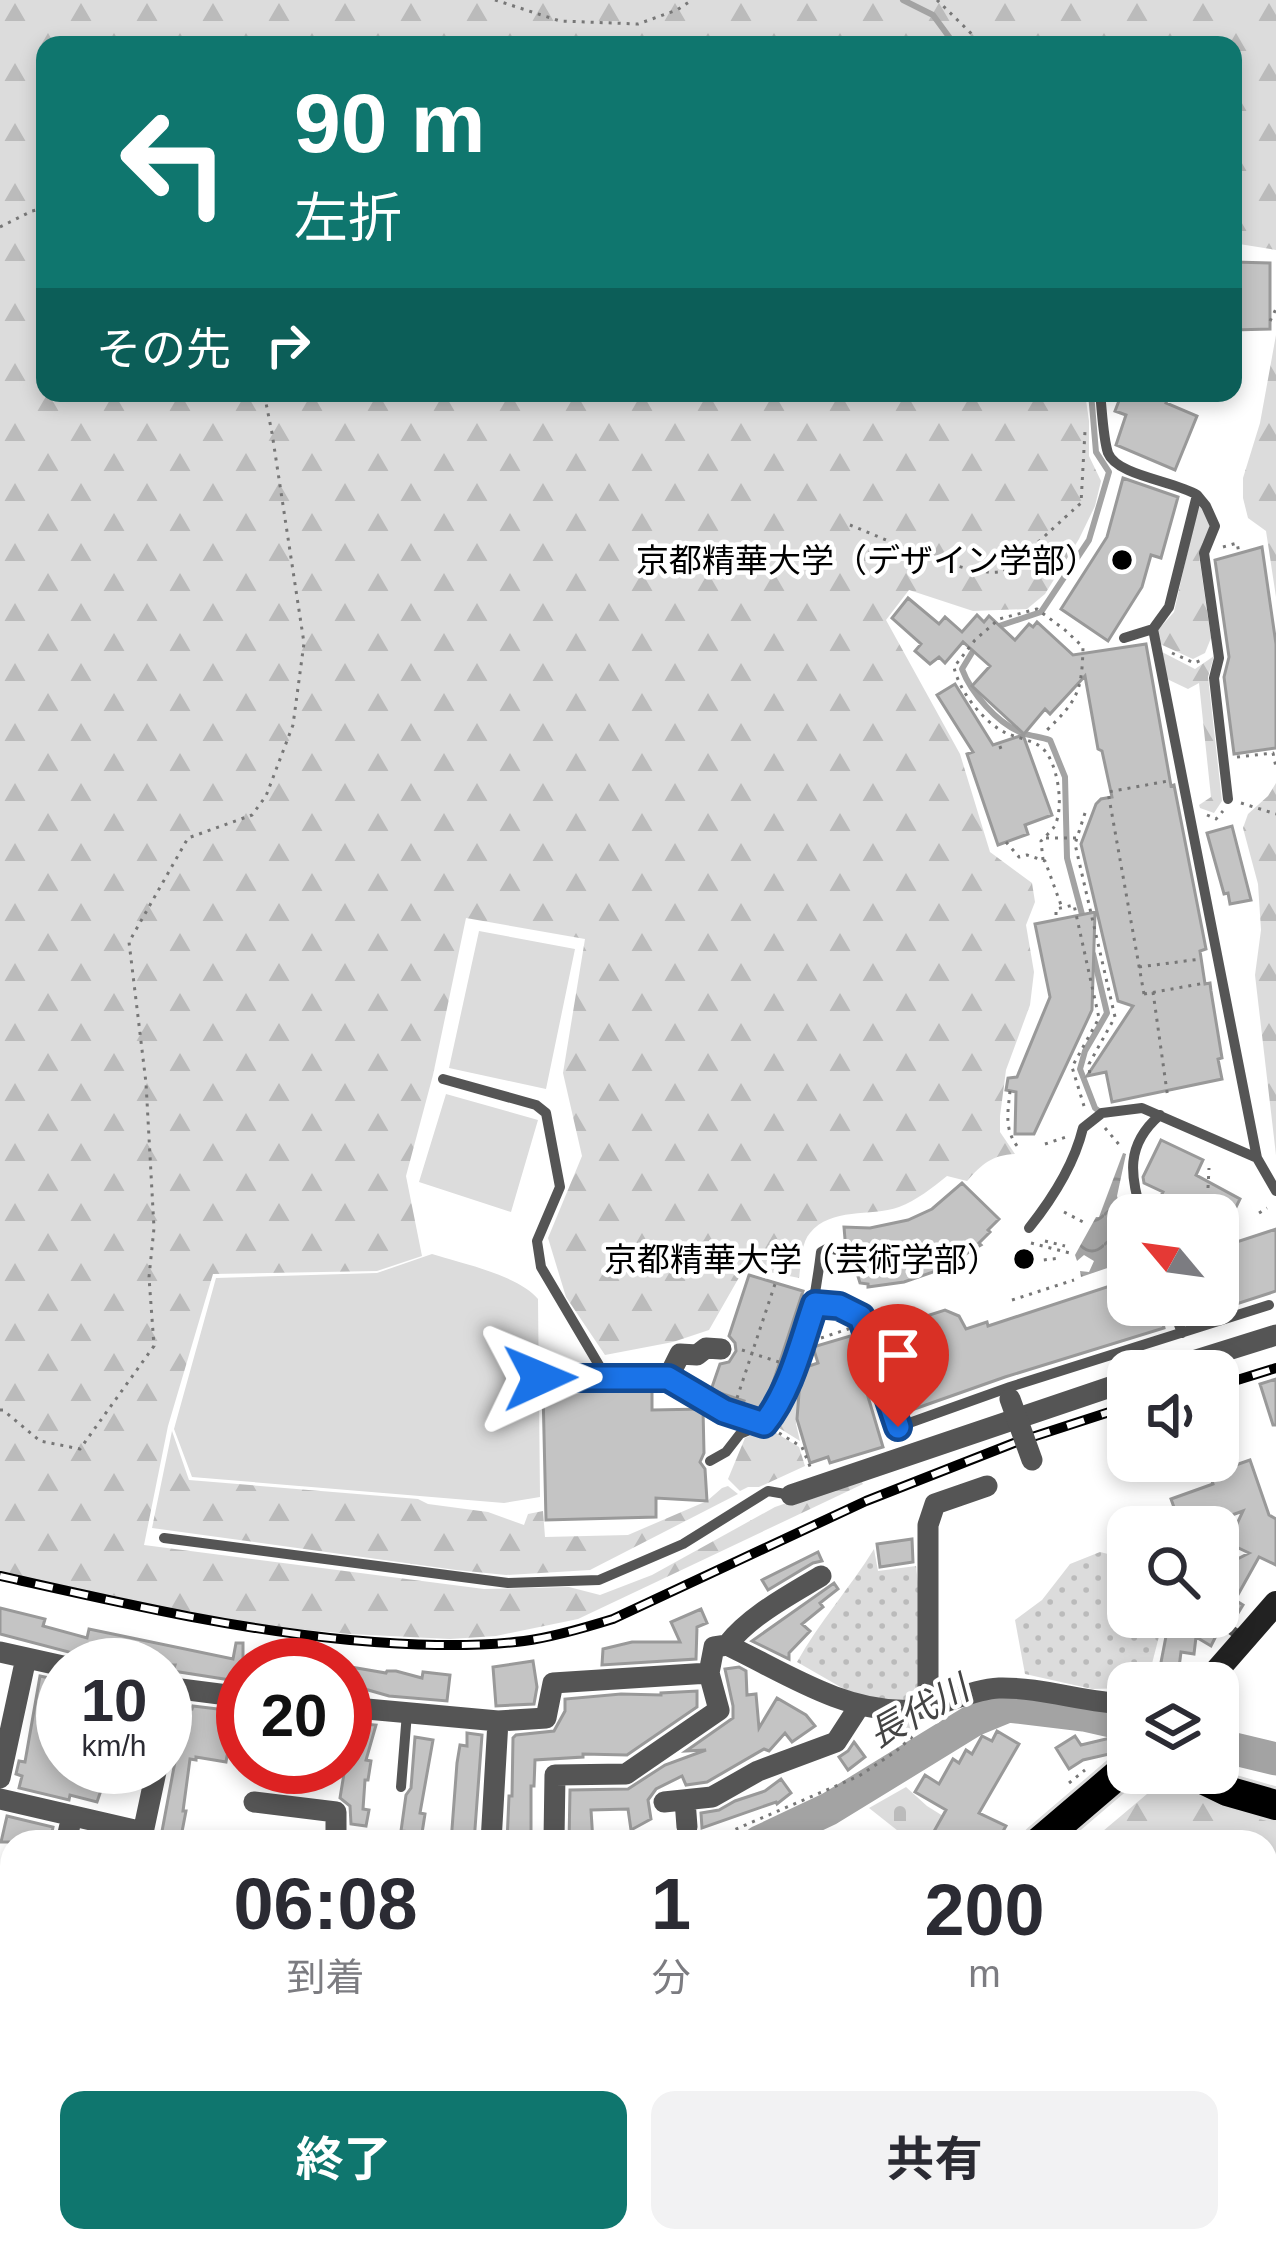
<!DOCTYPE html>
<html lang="ja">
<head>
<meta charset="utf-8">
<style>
	body { margin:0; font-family:Helvetica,"Noto Sans JP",sans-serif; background:#f2f2f3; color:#2b2b33; height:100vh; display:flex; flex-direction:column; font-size:45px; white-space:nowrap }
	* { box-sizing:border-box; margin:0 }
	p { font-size:39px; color:#7c7c81 }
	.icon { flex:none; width:66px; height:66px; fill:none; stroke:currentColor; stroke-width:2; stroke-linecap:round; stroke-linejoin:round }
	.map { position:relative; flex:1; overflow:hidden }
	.details { position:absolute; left:0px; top:1830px; width:1278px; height:423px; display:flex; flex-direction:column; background:#fff; border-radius:36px 36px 0 0; box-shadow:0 6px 18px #0003 }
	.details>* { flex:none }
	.banner { position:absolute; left:36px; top:36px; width:1206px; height:366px; border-radius:24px; box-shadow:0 6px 18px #0003; background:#0f766e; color:#fff; overflow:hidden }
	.needle { width:78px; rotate:299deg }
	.fabs { position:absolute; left:1107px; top:1194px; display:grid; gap:24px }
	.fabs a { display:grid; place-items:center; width:132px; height:132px; border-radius:24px; background:#fff; box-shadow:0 6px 18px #0003; font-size:60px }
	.speed { position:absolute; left:36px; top:1638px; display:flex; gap:24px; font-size:60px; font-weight:700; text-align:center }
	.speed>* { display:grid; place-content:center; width:156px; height:156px; border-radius:50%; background:#fff; box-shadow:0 6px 18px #0003; line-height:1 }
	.speed small { font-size:30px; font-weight:400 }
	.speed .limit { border:18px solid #d22; background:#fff; color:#111 }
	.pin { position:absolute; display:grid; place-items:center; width:102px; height:102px; color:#fff; margin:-123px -51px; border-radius:50% 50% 50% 0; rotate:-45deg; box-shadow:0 0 12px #0007 }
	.pin .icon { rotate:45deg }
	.me { position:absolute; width:132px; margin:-66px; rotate:89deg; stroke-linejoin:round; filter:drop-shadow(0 0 9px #0008) }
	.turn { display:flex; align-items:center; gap:42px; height:252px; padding:0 60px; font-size:54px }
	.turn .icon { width:156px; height:156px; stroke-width:2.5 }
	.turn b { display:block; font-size:84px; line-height:102px }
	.then { display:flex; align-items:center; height:114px; padding:0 60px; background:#0003; gap:24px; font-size:45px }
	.eta { display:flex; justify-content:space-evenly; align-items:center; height:204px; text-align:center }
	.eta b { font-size:72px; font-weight:700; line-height:84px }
	.cta { display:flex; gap:24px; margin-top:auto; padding:24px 60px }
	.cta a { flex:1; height:138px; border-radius:24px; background:#0f766e; color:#fff; font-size:48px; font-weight:700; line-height:138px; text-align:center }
	.cta a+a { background:#f2f2f3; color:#2b2b33 }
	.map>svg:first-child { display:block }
	.grass { fill:url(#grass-dots) }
	.forest { fill:url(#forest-firs) }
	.cemetery { fill:url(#cemetery-stones) }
	.park { fill:#dcdcdc }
	.water { fill:url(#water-waves) }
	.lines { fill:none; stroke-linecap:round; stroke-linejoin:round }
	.stream { stroke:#a3a3a3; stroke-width:6 }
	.river { stroke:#a3a3a3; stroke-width:33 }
	.building { fill:#c4c4c4; stroke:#999; stroke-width:3 }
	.primary-casing { stroke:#dbdbdb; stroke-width:36 }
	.path { stroke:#777; stroke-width:3; stroke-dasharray:3 6; stroke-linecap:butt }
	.lane { stroke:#555; stroke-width:10 }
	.street { stroke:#555; stroke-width:21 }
	.secondary { stroke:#222; stroke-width:24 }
	.primary { stroke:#000; stroke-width:30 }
	.rail-casing { stroke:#000; stroke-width:10 }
	.rail { stroke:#fff; stroke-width:6; stroke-dasharray:18; stroke-linecap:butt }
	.street-bridge { stroke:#555; stroke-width:21 }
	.route-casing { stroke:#114b97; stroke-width:30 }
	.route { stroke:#1a73e8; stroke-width:21 }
	.poi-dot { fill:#000; stroke:#fff; stroke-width:4.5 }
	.labels { text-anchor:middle; stroke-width:9; stroke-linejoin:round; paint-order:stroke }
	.poi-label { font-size:33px; fill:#000; stroke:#fff; text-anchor:end }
	.water-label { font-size:36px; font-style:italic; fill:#444; stroke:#fff }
</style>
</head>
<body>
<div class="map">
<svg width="1276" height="2251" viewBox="0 0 1276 2251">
	<defs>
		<pattern id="grass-dots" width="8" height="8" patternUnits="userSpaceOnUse" patternTransform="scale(3)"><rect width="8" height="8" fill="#dcdcdc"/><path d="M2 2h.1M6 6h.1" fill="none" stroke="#bbb" stroke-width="1.8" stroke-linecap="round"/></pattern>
		<pattern id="forest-firs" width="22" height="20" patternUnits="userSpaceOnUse" patternTransform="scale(3)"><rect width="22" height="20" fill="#dcdcdc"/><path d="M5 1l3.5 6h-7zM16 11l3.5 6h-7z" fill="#bbb"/></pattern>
		<pattern id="cemetery-stones" width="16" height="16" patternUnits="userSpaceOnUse" patternTransform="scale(3)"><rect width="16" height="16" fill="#dcdcdc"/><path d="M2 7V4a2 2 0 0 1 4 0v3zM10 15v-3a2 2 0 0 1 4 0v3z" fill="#bbb"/></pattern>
		<pattern id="water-waves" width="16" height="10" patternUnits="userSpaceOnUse" patternTransform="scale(3)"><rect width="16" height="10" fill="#a3a3a3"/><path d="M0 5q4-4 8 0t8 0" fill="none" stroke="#8b8b8b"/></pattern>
	</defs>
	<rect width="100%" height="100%" fill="#fff"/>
	<!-- grass -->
	<path class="grass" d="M874,1549L878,1571L916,1566L922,1618L918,1699L879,1701L844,1689L797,1662C819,1622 850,1588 874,1549Z
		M1100,1552L1128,1559V1617H1164L1147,1683H1128V1688L1092,1689L1025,1674L1015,1620L1042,1600L1070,1564Z"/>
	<!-- forest -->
	<path class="forest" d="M0,0H1276V250L1233,243V45H45V393H1085L1089,421V456L1101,481L1095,506L1079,539L1045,594L1027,609L973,611L909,590L886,620L960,754L990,852L1032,883L1035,902L1026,925L1034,972L1030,1005L1006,1070L1000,1116V1132L1015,1154C992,1155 982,1164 967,1181L947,1176C932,1188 917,1200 899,1207C870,1217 831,1207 810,1233C801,1243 801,1264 799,1278L745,1267L709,1330L673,1342L605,1355L566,1297L548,1238L582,1156L563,1073L585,939L466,918L433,1075L406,1176L422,1256L377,1271L213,1274L168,1426L144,1545L484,1589L569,1587L600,1595L652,1575L775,1507L860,1478L863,1484L578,1619L496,1636L450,1639L350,1634L264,1626L161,1608L111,1595L46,1589L0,1573Z
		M1276,335V597L1266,531L1248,518L1243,498V478L1260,423Z
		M1198,505L1205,512L1210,526L1199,556L1211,638L1205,653L1193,659L1160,644L1158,630L1174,612Z
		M1162,652L1195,669L1214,656L1208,677L1222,801L1214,813L1200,808L1199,805L1211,797L1199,683L1188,689L1167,679Z
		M1276,783V1155L1255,975L1261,930L1258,884L1243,828L1248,814L1268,796Z
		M792,1386L799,1388L796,1424L800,1441L771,1423L782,1411Z
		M768,1428L799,1447L805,1466L759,1487H748L740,1491L728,1479L745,1438Z
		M172,1431L189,1480L418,1499L428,1504L488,1512L524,1525L528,1514L543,1511L545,1537L628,1535L707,1501L722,1488L728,1486L738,1494L590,1570L506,1575L456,1570L152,1528Z
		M1163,1788L1246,1799L1276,1811V2251H983L974,2241H1266V1842H1090L1147,1794Z"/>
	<!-- cemetery -->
	<path class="cemetery" d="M906,1787L927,1806L943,1816L930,1839L933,1842H912L869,1808Z"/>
	<!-- park -->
	<path class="park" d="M479,931L575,949L546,1089L449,1068Z
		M446,1094L538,1120L511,1212L419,1182Z
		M432,1254C461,1263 520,1276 538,1299L540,1497L504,1503L192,1477L174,1429L216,1278L377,1273Z
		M878,1718L919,1722L890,1747L878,1734Z"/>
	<!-- water -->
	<path class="water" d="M1123,1153L1126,1154L1117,1196L1128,1232V1261L1081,1277L1080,1271L1089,1272L1094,1261L1084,1255L1077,1261L1075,1255L1096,1217H1099Z"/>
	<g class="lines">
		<!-- stream -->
		<path class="stream" d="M903,0L933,15L955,45
			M993,628L1041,612L1089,540L1109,472L1096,452L1091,393
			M976,646L962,669C971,693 997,723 1022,733C1031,736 1041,737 1050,740L1065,777L1067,858L1083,918
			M1093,954L1107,1013L1085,1051L1080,1069L1095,1108L1100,1112"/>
		<!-- river -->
		<path class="river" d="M1218,1745L1276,1759
			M759,1842L829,1809L974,1720L1008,1706L1084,1715L1128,1725
			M0,1992L12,2010"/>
	</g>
	<!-- building -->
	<path class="building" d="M1233,262L1270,263V329L1233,330Z
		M1122,393H1170L1166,403L1197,416L1175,470L1116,445L1126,415L1115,411Z
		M1123,478L1178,497L1161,558L1151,555L1142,587L1108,641L1061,609L1107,537Z
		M1262,547L1276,644V748L1234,754L1224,677L1229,657L1215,560Z
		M908,598L939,624L945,617L962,632L977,615L984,622L989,616L1015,640L1029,624L1033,627L1037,622L1073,655L1146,644L1171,786L1174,785L1206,949L1200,951L1205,984L1210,983L1211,991L1222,1058L1218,1059L1222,1079L1112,1102L1106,1072L1087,1076L1133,1006L1118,1001L1081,844L1096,804L1101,799L1112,797L1102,751L1098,749L1085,676L1050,714L1045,709L1024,734L972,686L990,666L963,642L945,663L939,657L930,664L915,651L921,644L892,618Z
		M955,684L993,745L1023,735L1052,815L1025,825L1028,834L998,845L967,754L973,752L937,695Z
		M1232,826L1251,900L1230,904L1228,893L1224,894L1207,833Z
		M1095,912L1092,1010L1034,1134H1015L1016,1092L1006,1090L1008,1078L1017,1077L1050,997L1035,924Z
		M1161,1140L1203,1160L1196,1175L1240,1199L1218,1244V1215H1152L1163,1192L1144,1183L1143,1177Z
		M962,1183L999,1219L988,1230L990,1232L979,1243L981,1245L939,1270L904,1282L868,1287V1284L860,1283L856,1270L843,1274L846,1251L844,1227L870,1228L908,1220L932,1209Z
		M1276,1229V1291L1218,1310V1248Z
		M749,1275L803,1291L766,1404L760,1412L742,1406L744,1401L711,1390L720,1364L729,1362L736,1351L735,1343L729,1336Z
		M1128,1280V1305H1159L1164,1328L1005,1377L903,1413L876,1332L945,1310L959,1316L966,1329L987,1322L988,1326Z
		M850,1336L883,1447L830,1463L828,1457L810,1463L797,1419L800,1380L806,1367L818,1363L813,1347Z
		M1276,1379V1425H1273L1260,1384Z
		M652,1389V1410L703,1409L704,1453L700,1462L705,1469L707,1501L656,1498V1517L546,1520L543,1391Z
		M1250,1460L1269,1515L1276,1519V1565L1259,1557L1235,1600L1243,1605L1235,1618L1218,1609V1593L1228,1575L1218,1569L1249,1553L1228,1543L1243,1511L1199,1527H1181L1171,1499L1213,1484L1210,1474Z
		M912,1539L913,1562L880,1567L877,1544Z
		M818,1552L822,1561L813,1563L768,1590L762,1580Z
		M834,1583L838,1589L820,1603L823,1607L802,1624L810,1631L789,1653V1659L752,1641Z
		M0,1608L45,1619L43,1626L87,1638L89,1629L233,1659L236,1643H243V1682L173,1671L175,1665H139L100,1657L99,1660L0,1634Z
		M701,1609L707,1623L697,1627L696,1659L602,1665L603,1649L632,1642H680L671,1622Z
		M1174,1617H1203L1207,1624L1218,1632L1211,1646L1196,1637L1194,1654L1181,1652L1177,1683H1157L1168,1626Z
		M533,1661L537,1687L534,1704L496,1706L493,1667Z
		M345,1666L386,1673L387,1671H396L422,1678L423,1672L450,1675L447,1701L389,1696L361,1688L360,1693L345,1692Z
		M739,1667L746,1671L747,1695L756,1694L759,1728L777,1698L806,1715L815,1726L792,1742L785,1733L769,1751L764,1749L707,1782L686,1785L682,1776L656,1789L648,1800L651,1819L631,1830L628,1809L591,1810L593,1842H569L570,1790L628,1789L665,1765L706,1750L686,1751L733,1718V1706L725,1669Z
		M40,1676L63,1681V1704L56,1744L63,1746L60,1767H109L97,1802L70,1795L69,1800L19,1788L22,1776L16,1774L19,1761L25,1762Z
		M697,1691V1707L627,1755L583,1754V1757L535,1760L534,1786H531V1842H507L509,1796H512L513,1738L516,1735L554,1731L565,1711V1699L621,1694L661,1695V1693Z
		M193,1706L243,1712L239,1738L242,1739L238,1758L227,1756L226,1762L196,1757V1760L190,1759L183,1811H186L180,1842H160L185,1708L192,1709Z
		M350,1723L376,1725L366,1760L371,1761L368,1780H365L363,1809L369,1810L366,1826L351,1824L350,1806L340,1798L349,1743L345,1740Z
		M997,1731L1019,1744L979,1813L1006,1826L997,1842L978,1834L973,1842H928L946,1810L915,1792L925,1775L939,1784L953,1759L959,1763L966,1750L972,1754L982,1736L992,1741Z
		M467,1733L482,1735L474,1842H451L457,1763L460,1745L467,1746Z
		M1075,1736L1081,1745L1110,1738L1114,1753L1083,1760L1069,1769L1056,1748Z
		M415,1737L433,1740L420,1813L425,1814L422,1833L401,1831L406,1795L411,1788Z
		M854,1742L865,1757L848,1770L839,1757L848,1751Z
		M781,1779L791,1793L777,1804L776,1802L702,1828L701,1813L719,1810L735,1801L765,1791Z
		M7,1816L53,1827L50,1842H1Z"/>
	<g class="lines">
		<defs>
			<path id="primary" d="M1190,1773L1227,1791L1276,1805
				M1039,1842L1128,1766
				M0,2039L12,2044"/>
		</defs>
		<!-- primary casing -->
		<use href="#primary" class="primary-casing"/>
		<!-- path -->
		<path class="path" d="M495,0L560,21L638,24L677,10L692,0
			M937,0L983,45
			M0,227L32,211L45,208
			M1270,321L1276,309
			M1239,328L1240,314
			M850,525C883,538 973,580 1003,571C1012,568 1068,514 1081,503L1085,431H1087
			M1223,547L1237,543L1239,553
			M1172,653L1194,663L1202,660
			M999,748L1007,745
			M1237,757L1273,753L1276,767
			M1241,803L1276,814
			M1085,813L1075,844L1115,1017L1089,1064L1090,1079
			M1207,815L1216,819L1223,811
			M1046,838H1077
			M1006,842L1019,857L1027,855L1045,861L1061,905
			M1043,860L1041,841C1042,840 1054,828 1054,827C1065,809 1058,760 1041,747C1032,740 1017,738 1006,733C983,722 959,691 954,667L975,640L999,619L1037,609L1065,630L1083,647C1082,691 1078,700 1046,731
			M1056,915V909L1074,905L1099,1018L1072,1067L1084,1106
			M1139,967L1201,959
			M1153,992L1168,1099
			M1144,994L1108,792L1168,781
			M1144,994L1205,983
			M1010,1091C1008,1112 1004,1128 1017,1146
			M1105,1128L1122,1148
			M1045,1144L1066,1137
			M1208,1188L1209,1168
			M1064,1212L1087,1224
			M1259,1213L1267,1208
			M1045,1241L1065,1246
			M1031,1243L1070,1253
			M1017,1263L1061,1258
			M1126,1271L1128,1270
			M1012,1300L1074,1280
			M821,1338L851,1328
			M742,1350L779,1362
			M737,1398L775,1284
			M0,1410H3L40,1441L80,1449L154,1346L149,1277L154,1228L146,1083L129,942L188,838L252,815L266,796L293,725L304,643L272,433L264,393
			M779,1433L802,1447L811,1469
			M1069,1783L1085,1770
			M701,1838L720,1836L859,1776L895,1752L921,1729
			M660,1842L674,1841
			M1266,2212L1276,2215"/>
		<!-- lane -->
		<path class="lane" d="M1100,393C1102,409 1103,438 1108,453C1117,476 1175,481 1197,495L1169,607L1153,629
			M1197,495L1206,506L1215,526L1204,553L1219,658L1214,678L1228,799
			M1124,638L1153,629L1257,1158L1276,1191
			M443,1079L536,1105L546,1113L560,1187L537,1241L541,1267L606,1377
			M1142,1215C1130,1176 1125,1145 1160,1115
			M1029,1228C1053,1198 1074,1165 1083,1128L1102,1113L1142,1108L1257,1158
			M815,1304L839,1306L861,1317L898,1427L1010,1387L1269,1305
			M1172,1305L1182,1333
			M540,1378H668L725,1411L764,1424C801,1377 814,1310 821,1252L828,1248L836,1250
			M710,1461L726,1452L740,1434L764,1424
			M164,1538L508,1583L599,1580L683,1544L768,1491L791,1495
			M1213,1617L1244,1639
			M401,1787L407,1713
			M263,2241L266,2251
			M940,2241L945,2251"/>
		<!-- street -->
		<path class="street" d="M1161,1371L1276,1335
			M668,1378L680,1354L697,1355L706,1348L721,1349
			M791,1495L1128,1381
			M727,1645C751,1615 788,1596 821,1576
			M0,1652L63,1666
			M709,1673L714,1647L727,1645C784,1672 844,1713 909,1710C940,1708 970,1689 999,1688C1043,1687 1085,1703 1128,1704
			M165,1687L243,1697
			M345,1707L498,1721L546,1718L553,1683L709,1673L719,1710L626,1774L555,1775L554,1839L550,1842
			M928,1707V1525L935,1504L987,1486
			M165,1731L174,1689
			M0,1778L26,1658
			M0,1799L143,1832
			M685,1800L687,1827
			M254,1802L336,1812V1842
			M664,1802L712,1797L758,1771L836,1742L860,1705
			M66,1842L72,1816
			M141,1842L157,1767
			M491,1842L498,1721
			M0,1942L12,1959
			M818,2241L820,2251
			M487,2251L490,2241"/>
		<!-- secondary -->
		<path class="secondary" d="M1206,1683L1276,1603
			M0,2136L12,2130"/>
		<!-- primary -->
		<use href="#primary" class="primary"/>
		<defs>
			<path id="rail" d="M1218,1386L1276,1368
				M0,1576C117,1602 231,1629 350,1640C408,1645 467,1648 524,1641C554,1637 584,1628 613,1619L866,1501L1014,1443L1128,1406"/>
		</defs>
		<!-- rail casing -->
		<use href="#rail" class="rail-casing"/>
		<!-- rail -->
		<use href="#rail" class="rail"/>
		<!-- street-bridge -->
		<path class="street-bridge" d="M1010,1399L1032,1460"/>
	</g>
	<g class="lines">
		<defs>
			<path id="route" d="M540,1378H668L724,1411L764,1424C791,1390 801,1344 815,1304L839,1306L861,1317L898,1427"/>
		</defs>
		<!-- route casing -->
		<use href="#route" class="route-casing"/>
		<!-- route -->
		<use href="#route" class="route"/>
	</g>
	<!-- markers -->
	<g class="poi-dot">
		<circle cx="1122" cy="560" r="12"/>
		<circle cx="1024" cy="1259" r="12"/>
	</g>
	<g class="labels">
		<!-- poi labels -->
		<g class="poi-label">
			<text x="1098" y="572">京都精華大学（デザイン学部）</text>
			<text x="1000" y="1271">京都精華大学（芸術学部）</text>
		</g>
		<!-- water labels -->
		<g class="water-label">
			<text transform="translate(918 1711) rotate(-29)" y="13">長代川</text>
		</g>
	</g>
</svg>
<div class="fabs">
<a><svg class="needle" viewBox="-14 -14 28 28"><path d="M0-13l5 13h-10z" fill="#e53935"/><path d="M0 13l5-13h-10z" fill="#7c7c81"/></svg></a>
<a><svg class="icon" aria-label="sound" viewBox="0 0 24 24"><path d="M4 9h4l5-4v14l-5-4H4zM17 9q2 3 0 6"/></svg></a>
<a><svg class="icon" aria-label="search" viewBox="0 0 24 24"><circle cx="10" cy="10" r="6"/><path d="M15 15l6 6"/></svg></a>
<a><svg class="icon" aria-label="layers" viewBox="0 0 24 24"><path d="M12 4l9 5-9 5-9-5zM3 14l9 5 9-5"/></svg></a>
</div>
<div class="speed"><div>10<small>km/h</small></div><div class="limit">20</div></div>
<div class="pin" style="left:898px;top:1427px;background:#d93025"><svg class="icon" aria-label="arrive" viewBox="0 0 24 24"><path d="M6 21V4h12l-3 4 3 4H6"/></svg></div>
<svg class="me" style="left:540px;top:1378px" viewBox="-20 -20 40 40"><path d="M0-17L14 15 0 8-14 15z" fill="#1a73e8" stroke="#fff" stroke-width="4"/></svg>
<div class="banner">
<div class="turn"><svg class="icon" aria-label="left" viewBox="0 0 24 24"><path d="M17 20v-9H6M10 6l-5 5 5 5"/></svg><div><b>90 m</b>左折</div></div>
<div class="then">その先<svg class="icon" aria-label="right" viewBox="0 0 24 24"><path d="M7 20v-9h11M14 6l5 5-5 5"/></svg></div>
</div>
<section class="details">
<div class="eta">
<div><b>06:08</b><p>到着</p></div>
<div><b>1</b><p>分</p></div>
<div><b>200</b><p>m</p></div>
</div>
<div class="cta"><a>終了</a><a>共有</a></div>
</section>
</div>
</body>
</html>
